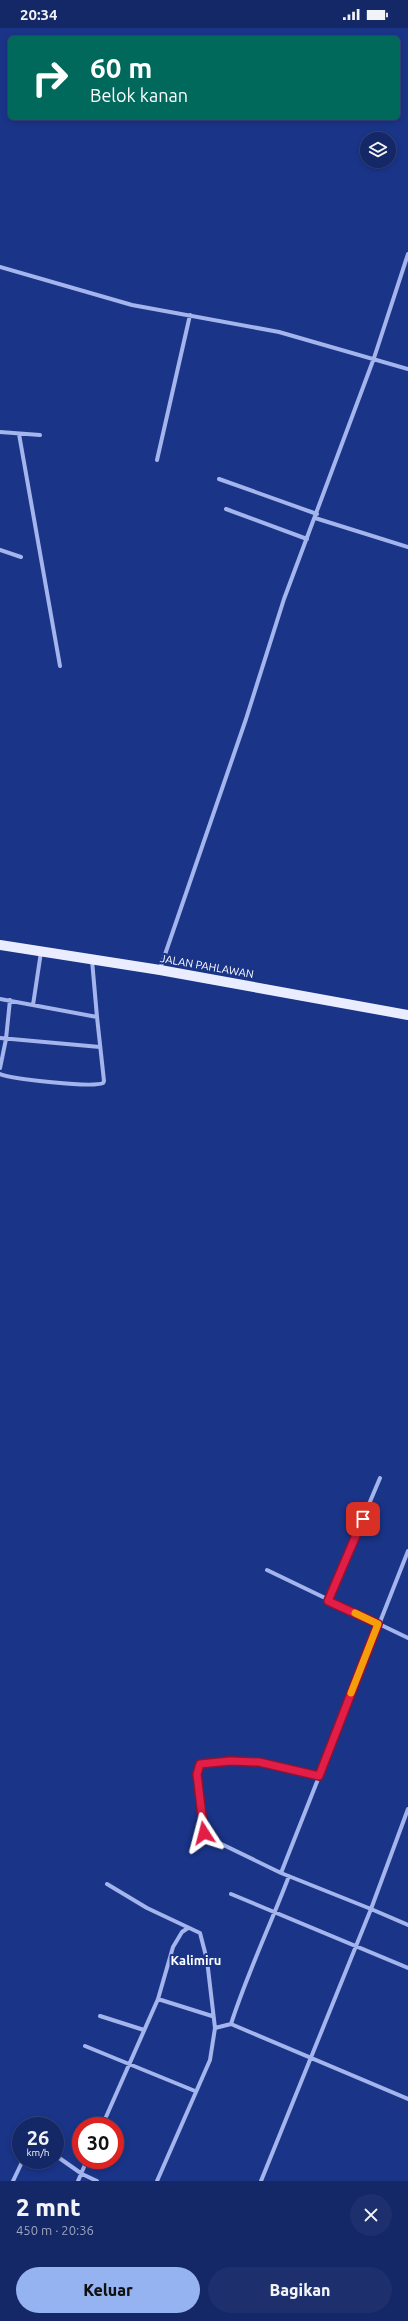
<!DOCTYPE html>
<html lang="id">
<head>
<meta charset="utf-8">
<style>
	body { margin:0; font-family:Ubuntu,sans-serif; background:#1d2f6c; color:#f1f3f6; height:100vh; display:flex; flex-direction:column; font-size:15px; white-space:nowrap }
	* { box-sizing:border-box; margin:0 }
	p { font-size:13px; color:#9da5bf }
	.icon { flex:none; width:22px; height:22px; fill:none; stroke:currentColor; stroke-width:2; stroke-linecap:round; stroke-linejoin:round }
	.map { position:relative; height:2153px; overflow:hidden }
	.details { display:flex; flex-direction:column; background:#142766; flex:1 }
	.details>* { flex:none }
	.banner { position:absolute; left:8px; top:8px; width:392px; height:84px; border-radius:6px; box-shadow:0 2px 6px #0003,0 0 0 1px #33447a; background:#00695c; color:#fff; overflow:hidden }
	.fabs { position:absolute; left:360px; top:104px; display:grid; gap:8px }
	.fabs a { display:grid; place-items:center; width:36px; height:36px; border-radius:50%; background:#142766; box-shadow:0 2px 6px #0003,0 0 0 1px #33447a; font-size:20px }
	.speed { position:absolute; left:12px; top:2089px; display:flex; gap:8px; font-size:20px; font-weight:700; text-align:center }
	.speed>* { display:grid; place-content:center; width:52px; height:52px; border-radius:50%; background:#142766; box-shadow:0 2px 6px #0003,0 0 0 1px #33447a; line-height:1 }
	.speed small { font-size:10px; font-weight:400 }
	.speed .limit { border:6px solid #d22; background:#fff; color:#111 }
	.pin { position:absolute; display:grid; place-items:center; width:34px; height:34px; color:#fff; margin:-17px; border-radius:8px; box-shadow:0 2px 6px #0006 }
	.me { position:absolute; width:44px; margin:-22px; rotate:351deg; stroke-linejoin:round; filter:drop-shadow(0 0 3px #0008) }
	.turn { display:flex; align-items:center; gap:14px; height:84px; padding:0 16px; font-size:18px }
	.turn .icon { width:52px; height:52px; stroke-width:2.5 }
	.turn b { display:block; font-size:28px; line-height:34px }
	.round { display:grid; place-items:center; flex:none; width:42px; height:42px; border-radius:21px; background:#1d2f6c }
	.overview { display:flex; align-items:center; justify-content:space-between; height:68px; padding:0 16px }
	h1 { font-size:24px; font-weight:800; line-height:30px }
	.button { display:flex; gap:8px; margin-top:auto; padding:8px 16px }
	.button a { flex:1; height:46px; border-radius:24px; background:#95b2f1; color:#111; font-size:16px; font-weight:800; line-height:46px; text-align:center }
	.button a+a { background:#1d2f6c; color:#f1f3f6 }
	.status { display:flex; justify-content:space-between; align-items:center; height:28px; padding:0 20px; background:#142766; direction:ltr }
	.status svg { height:11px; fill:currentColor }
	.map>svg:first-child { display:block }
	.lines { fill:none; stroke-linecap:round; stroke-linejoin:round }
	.street { stroke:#a3b5ec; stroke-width:4 }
	.primary { stroke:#e9edff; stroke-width:10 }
	.route-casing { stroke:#92132f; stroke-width:10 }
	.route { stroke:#e11d48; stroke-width:7 }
	.slow { stroke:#f59e0b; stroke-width:7 }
	.labels { text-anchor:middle; stroke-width:4; stroke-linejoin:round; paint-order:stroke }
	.street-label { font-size:11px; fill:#fff; stroke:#1a3488 }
	.quarter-label { font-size:13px; font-weight:bold; fill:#fff; stroke:#1a3488 }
</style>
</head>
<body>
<div class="status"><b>20:34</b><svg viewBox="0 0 49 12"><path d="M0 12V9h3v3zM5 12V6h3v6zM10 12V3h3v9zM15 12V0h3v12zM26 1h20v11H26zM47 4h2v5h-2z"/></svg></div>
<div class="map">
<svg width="408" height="2153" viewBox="0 0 408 2153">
	<rect width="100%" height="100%" fill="#1a3488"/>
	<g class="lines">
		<!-- street -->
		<path class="street" d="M0,239L132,277L279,304L408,341
			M0,404L40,407
			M19,406L60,638
			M157,432L190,287
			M219,451L317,486
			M226,481L307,511
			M315,490L408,519
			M0,522L21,529
			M160,941L246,691L284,571L374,330L408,226
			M0,971L97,989L92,932
			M33,977L41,924
			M0,1010L100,1019
			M0,1040L6,1011L10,972
			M0,1046C12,1051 92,1060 103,1055L104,1053L97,989
			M267,1542L408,1610
			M328,1573L380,1450
			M408,1781L371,1881L408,1897
			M281,1845L408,1523
			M107,1856L147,1880L200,1905L207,1932L215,2000L210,2032L157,2153
			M231,1866L408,1940
			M158,1971L212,1988
			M100,1988L144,2002
			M231,1996L408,2071
			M215,2000L231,1996C247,1946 270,1898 289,1848
			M85,2018L195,2063
			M102,2098L158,1971L173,1919L182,1904L188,1900
			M55,2127L82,2146L97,2153
			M13,2153L23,2132
			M78,2153L87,2132
			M261,2153L371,1881L281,1845L207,1809C198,1797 198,1759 197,1742L200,1736L230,1733L259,1734L319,1748"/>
		<!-- primary -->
		<path class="primary" d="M0,917L160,942L408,987"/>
	</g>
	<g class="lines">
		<defs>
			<path id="route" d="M204,1805L197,1746L200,1736L230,1733L259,1734L319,1748L378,1596L328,1573L363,1491"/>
		</defs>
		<!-- route casing -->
		<use href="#route" class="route-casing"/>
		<!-- route -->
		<use href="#route" class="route"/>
		<!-- slow -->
		<path class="slow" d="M351,1665L378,1596L355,1585"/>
	</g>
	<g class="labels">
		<!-- street labels -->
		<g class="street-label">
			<text transform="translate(207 938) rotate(10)" y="4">JALAN PAHLAWAN</text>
		</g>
		<!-- quarter labels -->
		<g class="quarter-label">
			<text x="196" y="1937">Kalimiru</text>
		</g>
	</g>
</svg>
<div class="fabs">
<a><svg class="icon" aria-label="layers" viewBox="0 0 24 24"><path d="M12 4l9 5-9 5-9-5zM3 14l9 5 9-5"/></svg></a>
</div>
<div class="speed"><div>26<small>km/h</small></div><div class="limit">30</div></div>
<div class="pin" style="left:363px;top:1491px;background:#d93025"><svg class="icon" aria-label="arrive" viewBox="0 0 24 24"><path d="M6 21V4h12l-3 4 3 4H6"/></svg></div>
<svg class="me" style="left:204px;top:1805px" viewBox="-20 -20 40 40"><path d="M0-17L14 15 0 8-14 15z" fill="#e11d48" stroke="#fff" stroke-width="4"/></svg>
<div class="banner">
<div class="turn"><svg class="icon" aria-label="right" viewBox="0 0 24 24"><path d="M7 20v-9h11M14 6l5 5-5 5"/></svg><div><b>60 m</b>Belok kanan</div></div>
</div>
</div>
<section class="details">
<div class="overview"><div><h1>2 mnt</h1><p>450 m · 20:36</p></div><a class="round"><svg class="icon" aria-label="close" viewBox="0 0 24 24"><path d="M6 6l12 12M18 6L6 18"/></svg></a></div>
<div class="button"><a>Keluar</a><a>Bagikan</a></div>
</section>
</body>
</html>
